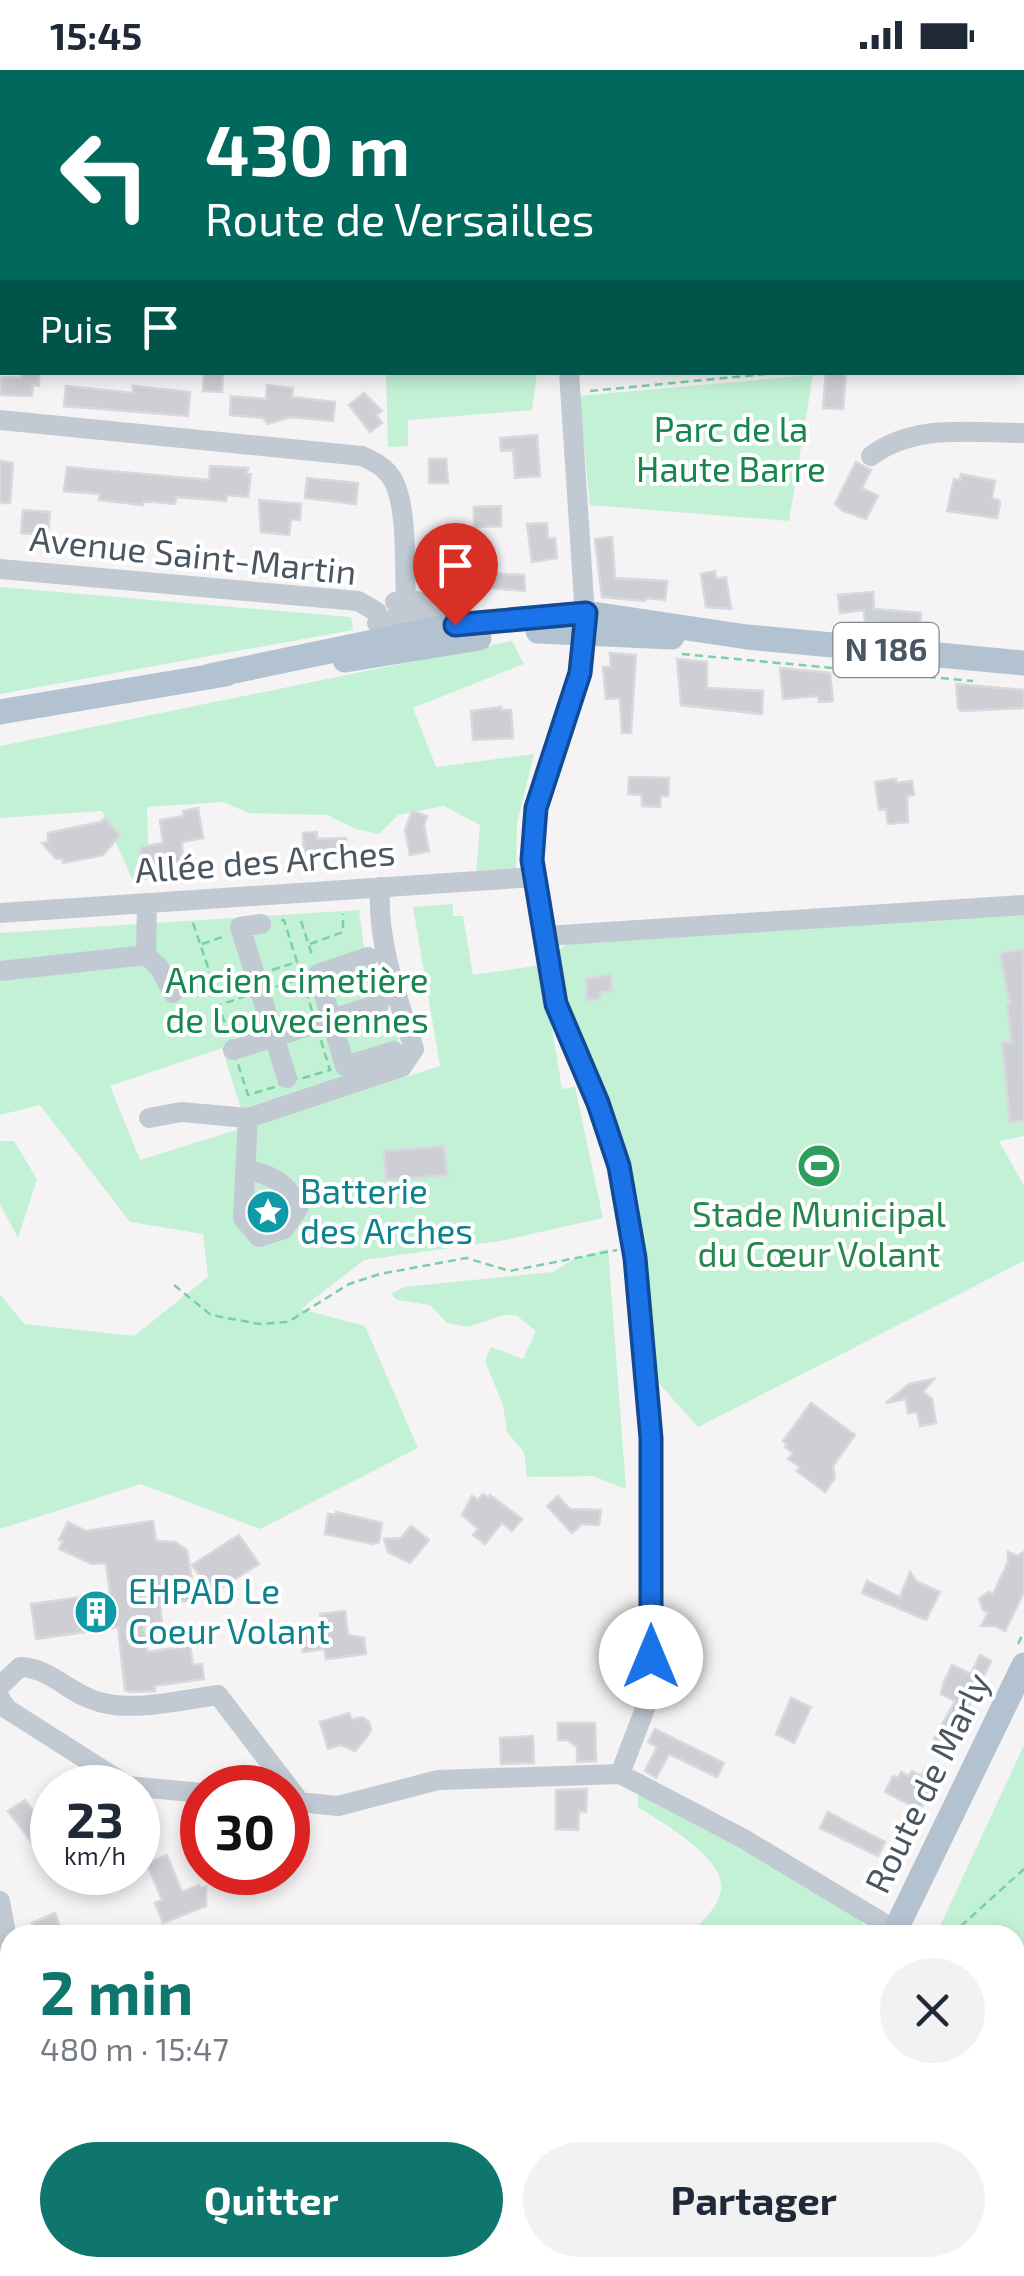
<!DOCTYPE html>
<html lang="fr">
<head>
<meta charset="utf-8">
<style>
	body { margin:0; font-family:"Exo 2",sans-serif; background:#f2f2f3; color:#1f2937; height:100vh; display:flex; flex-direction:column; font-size:38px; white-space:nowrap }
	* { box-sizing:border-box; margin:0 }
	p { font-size:32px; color:#747a83 }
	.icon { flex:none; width:55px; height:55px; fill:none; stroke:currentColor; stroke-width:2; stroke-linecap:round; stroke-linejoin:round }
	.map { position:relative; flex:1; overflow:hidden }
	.sheet { position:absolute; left:0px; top:1855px; width:1025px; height:352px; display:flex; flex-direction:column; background:#fff; border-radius:30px 30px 0 0; box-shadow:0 5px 15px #0003 }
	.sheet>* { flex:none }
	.guide { position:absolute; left:0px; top:0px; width:1025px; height:305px; box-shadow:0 5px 15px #0003; background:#00695c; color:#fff; overflow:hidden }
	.speed { position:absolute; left:30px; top:1695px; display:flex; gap:20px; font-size:50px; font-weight:700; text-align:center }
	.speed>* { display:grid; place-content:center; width:130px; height:130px; border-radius:50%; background:#fff; box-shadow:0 5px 15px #0003; line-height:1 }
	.speed small { font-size:25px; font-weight:400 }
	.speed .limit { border:15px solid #d22; background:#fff; color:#111 }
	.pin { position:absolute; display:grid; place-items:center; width:85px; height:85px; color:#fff; margin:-102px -42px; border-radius:50% 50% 50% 0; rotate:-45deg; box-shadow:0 0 10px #0007 }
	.pin .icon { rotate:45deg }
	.me { position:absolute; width:110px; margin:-55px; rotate:0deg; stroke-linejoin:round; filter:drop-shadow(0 0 8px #0008) }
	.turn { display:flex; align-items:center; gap:35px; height:210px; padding:0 40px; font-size:45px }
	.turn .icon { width:130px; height:130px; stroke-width:2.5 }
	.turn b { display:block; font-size:70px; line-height:85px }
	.then { display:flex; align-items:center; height:95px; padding:0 40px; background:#0003; gap:20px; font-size:38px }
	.round { display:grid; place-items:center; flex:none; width:105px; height:105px; border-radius:52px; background:#f2f2f3 }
	.summary { display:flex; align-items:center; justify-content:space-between; height:170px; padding:0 40px }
	h1 { font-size:60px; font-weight:700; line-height:75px; color:#0f766e }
	.cta { display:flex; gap:20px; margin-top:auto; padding:20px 40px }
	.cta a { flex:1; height:115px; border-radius:60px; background:#0f766e; color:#fff; font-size:40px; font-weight:700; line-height:115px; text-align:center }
	.cta a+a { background:#f2f2f3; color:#1f2937 }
	.status { display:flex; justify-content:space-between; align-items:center; height:70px; padding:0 50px; background:#fff; direction:ltr }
	.status svg { height:28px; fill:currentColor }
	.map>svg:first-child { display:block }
	.green { fill:#c3f1d5 }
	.building { fill:#cdcfd5; stroke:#d7d9de; stroke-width:2.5 }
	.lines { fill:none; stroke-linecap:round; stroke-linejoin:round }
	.path { stroke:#7ad0a6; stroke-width:2.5; stroke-dasharray:8 5; stroke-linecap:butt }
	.minor { stroke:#c1cad2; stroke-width:20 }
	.major { stroke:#b3c2d1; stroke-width:25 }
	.route-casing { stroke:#114b97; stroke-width:25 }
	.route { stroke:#1a73e8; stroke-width:18 }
	.labels { text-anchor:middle; stroke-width:8; stroke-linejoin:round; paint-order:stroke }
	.shield { fill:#fff; stroke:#808990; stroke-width:2.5 }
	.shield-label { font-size:32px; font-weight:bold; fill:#4a5661 }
	.park-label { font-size:35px; fill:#17864f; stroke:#fff }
	.street-label { font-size:35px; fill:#4a5661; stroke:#fff }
	.culture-label { font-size:35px; fill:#0d838f; stroke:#fff; text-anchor:start }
	.leisure-label { font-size:35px; fill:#27864d; stroke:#fff }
</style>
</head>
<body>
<div class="status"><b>15:45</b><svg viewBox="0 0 49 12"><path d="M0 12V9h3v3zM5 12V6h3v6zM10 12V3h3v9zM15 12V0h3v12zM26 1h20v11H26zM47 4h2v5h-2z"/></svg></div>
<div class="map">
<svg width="1024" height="2206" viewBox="0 0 1024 2206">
	<rect width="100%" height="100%" fill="#f5f3f3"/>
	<!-- green -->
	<path class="green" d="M386,303V302L537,303L532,340L408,350V376L388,377Z
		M813,305L789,451L590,435L579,326Z
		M0,517L351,547L353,560L0,624Z
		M512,571L524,594L413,638L436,697L534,684L517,753L516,799L476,806L480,755L444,736L398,745L379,764L356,759L327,745L248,743L224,732L147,737L149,809L134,813L102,741L0,748V676Z
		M453,834V846H463L473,905L542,895L562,1019L575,1017L603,1148L500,1171L364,1190L301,1239L365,1256L418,1378L260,1459L141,1414L0,1459V1224L24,1254L134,1266L208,1207L203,1164L130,1152L40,1035L0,1045V863L359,840L364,878H370L401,978L393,994L241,1039L222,978L110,1016L140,1090L440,996L413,837Z
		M1024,844V1066L999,1071L1024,1116V1191L698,1357L656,1310L644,1198L565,938L556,883L567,874Z
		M0,1071H14L37,1109L18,1168L0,1134Z
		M608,1179L626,1419L593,1406L527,1407L524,1382L507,1362L503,1335L485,1291L491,1277L523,1289L536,1261L516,1245H504L468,1257L447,1253L430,1235L397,1230L391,1224L404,1217L553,1202L576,1188Z
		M1024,1675V2206H772L776,2198H1015V1865H936Z
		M638,1719L744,1776L861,1850L867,1865H688C701,1853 718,1838 721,1820C726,1788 661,1752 638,1737Z
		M0,1870L10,1920V2090L0,2093Z"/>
	<!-- building -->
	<path class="building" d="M23,302H39V316L33,315L32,326L0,325V307L22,308Z
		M204,302H223L222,322L203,321Z
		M826,302H846L843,339L823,338Z
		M267,315L293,318L292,327L335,332L333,351L290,347L268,354L263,348L230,345L231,326L266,329Z
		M66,316L133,323V316L190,322L188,346L64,336Z
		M364,323L382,341L376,345L382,353L370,362L349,335Z
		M537,365L540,406L515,408L513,380L501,381L500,368Z
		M429,389H446L448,413H429Z
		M0,391L13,393L10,433H0Z
		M856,392L871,400L862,418L878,426L866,449L843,441L835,434Z
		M210,396L248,398L247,403L251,404L248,427L227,425L226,431L176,427L175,434L154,432H143V435L99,430L100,424L64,421L67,397L209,410Z
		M961,404L995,411L992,428L999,430L1000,434L997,448L947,441L954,409L960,411Z
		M307,408L358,413L356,434L305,428Z
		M259,430L301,434L300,450L291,449L289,465L261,462Z
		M501,436V456L474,457V437Z
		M23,440L50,442L48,466L21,463Z
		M547,453L548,469L555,468L557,488L532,492L527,454Z
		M612,467L615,508L667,511L665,530L646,528L645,531L602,527L595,469Z
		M458,495L486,497V503L524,505L525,521L457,515Z
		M715,501L716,509L726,507L731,539L706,537L701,504Z
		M873,522L874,539L921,543L920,556L865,551L864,540L840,543L838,525Z
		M610,583L636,585L631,663H622L620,628L606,629L603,597H611Z
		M677,589L707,592V618L763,621L762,644L681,635Z
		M780,598L830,603L833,631L819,632L818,626L783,629Z
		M956,614L1024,620V638L961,641L958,638Z
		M501,637V640H511L513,668L473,670L471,641Z
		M629,707L669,708L668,726H661L660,737L642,736V725L628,724Z
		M896,709V713L912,711L914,725L907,726L908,752L888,754L886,739L879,740L875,712Z
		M198,738L203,768L182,772L183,802L145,808L140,777L163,773L160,750L184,746L183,741Z
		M412,741L427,746L424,755L429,781L410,785L405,760Z
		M105,748L120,765L103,785L63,793L62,788L56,789L42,773L48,772V763L100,752Z
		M317,762V769L346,768V782L304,784L303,763Z
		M1023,879L1024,1051L1010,1052L1002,972H1012L1007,935L1010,934L1000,886L1002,883Z
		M611,904L612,921L600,922V929L587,930L586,909Z
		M444,1076L447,1105L386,1110L384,1081Z
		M934,1309L923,1322L932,1329L936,1353L920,1356L917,1342L908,1343L906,1329L886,1333L909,1314Z
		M811,1333L855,1365L833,1396L835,1408L825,1422L797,1401L800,1397L788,1389L793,1383L785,1377L787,1374L783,1371Z
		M483,1424L488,1428L490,1425L522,1449L512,1461L502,1453L485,1474L473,1465L478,1459L462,1445L472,1426L478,1430Z
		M558,1426L570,1439L601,1440L599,1455L582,1454L572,1463L547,1436Z
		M336,1442L382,1453L379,1472L373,1474L325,1464L328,1444L335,1445Z
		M153,1451L156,1471L175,1472L187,1480L195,1530L160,1534L162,1554L144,1556L147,1582L190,1576L193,1595L202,1594L204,1609L154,1616L155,1621L131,1622L125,1620L118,1557L36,1569L31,1534L110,1523L106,1493L92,1494L59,1479L63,1471L59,1470L68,1452L86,1461Z
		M411,1456L429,1470L410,1493L388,1482L384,1469L401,1468Z
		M239,1465L259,1494L213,1523L192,1495Z
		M1008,1482L1017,1486L1024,1482V1522L1005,1561L995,1556H981L988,1543L983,1540L979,1529L989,1522L993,1524L1008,1492Z
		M910,1502L916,1511L940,1522L926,1550L862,1523L867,1511L900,1527Z
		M345,1541L348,1565L364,1568L366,1584L326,1589L324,1579L303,1582L301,1559L321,1556L320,1544Z
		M980,1585L991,1591L950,1677L934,1669L955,1631L941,1624L944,1612L952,1595L971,1604Z
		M791,1628L811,1637L794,1673L776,1664Z
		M349,1643L352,1650L362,1647L369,1652L371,1660L367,1667L355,1681L341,1675L328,1679L320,1652Z
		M558,1653H595L596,1691L577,1692V1677L567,1670H558Z
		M655,1659L724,1693L717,1707L669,1684L656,1708L645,1701L657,1677L648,1672Z
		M533,1666L534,1693L501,1694L500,1668Z
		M926,1697L938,1703L920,1740L885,1722L893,1706L898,1708L901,1702L909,1706L912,1701L921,1706Z
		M587,1719L586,1742L579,1741L578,1760L556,1759V1720Z
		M25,1730L43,1754L52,1747V1772L39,1782L8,1741Z
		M828,1742L885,1772L878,1786L820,1758Z
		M167,1785L182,1822L199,1815L201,1819L206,1817V1836L163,1853L155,1833L162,1830L147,1794Z
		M55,1843L62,1862L37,1865L32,1853Z"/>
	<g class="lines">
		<!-- path -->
		<path class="path" d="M31,2L33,0
			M802,2V0
			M0,53L2,49
			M590,321L788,302
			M682,584L973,611
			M301,851L313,888
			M193,853L215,918L236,911
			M202,874L222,867
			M310,874L343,862V844
			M272,900L297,892L284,850L277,851
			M302,908L330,1000L300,1009L287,1008L278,1016L248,1025L219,935Z
			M174,1215L211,1245L259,1254L288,1252L349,1214L380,1204L466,1188L510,1201L617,1180
			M1018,1574L1024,1562
			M951,1865L1024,1799
			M1015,1902L1024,1900
			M1015,2166L1024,2164
			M1015,2194L1018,2206
			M784,2206L788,2198
			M889,2206L910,2201L932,2206"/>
		<!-- minor -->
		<path class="minor" d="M688,0V2
			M509,2V0
			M588,2L589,0
			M0,108L2,107
			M0,188L2,190
			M569,302L586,561L580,603L536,738L533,789L556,934L598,1033L619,1096L635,1188L645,1284L651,1368V1623L620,1704
			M0,350L362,386C374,392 386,397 393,410C408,438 404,495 406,528
			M871,386C915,353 971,363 1024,363
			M0,499L358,531L377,542
			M395,532C419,523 436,542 455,555
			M377,553L435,541
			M0,843L535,807
			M261,854L240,857L287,1008
			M546,866L1024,835
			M146,885L159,897L173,923
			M368,887L318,904L345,996L394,981
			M0,901L146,885L147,833
			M233,980L379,934
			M149,1048L181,1042L248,1048L243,1148L259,1167L284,1159L299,1137C285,1111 274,1106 245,1099
			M248,1048L402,997L414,979C397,925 377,874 380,817
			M0,1616L20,1597C52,1598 70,1625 99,1632C136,1642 181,1630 218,1625L300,1732
			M0,1628L7,1639L128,1716L202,1723
			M288,1731L338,1736L438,1710L620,1704L744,1769L895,1860
			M0,1831L10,1885
			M96,2198L98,2206"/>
		<!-- major -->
		<path class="major" d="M538,561L672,567
			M345,590L479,568
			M210,606L455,555L586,543L747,567L1024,593
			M0,642L226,604
			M893,1865L1024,1595
			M726,2206L730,2198"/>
	</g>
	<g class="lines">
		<defs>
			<path id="route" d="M455,555L586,543L580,603L536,738L532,790L556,934L598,1033L619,1096L635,1188L651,1368V1587"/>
		</defs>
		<!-- route casing -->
		<use href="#route" class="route-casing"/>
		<!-- route -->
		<use href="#route" class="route"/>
	</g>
	<!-- icons -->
	<defs>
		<symbol id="stadium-disc" viewBox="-11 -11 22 22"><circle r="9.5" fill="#2e9e5b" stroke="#fff"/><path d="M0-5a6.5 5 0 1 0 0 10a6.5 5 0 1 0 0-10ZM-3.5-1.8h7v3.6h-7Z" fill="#fff"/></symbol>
		<symbol id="sight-disc" viewBox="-11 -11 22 22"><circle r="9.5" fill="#0f9aa8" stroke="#fff"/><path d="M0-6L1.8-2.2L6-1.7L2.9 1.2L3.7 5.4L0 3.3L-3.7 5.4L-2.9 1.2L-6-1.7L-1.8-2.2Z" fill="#fff"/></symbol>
		<symbol id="building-disc" viewBox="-11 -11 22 22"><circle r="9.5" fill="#0f9aa8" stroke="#fff"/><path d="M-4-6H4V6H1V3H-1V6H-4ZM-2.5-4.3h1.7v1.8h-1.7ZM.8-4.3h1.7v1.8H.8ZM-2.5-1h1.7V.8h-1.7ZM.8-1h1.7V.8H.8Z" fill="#fff"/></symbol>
	</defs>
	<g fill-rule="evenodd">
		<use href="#stadium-disc" x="794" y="1071" width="50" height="50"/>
		<use href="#sight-disc" x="243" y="1117" width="50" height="50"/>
		<use href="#building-disc" x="71" y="1517" width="50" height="50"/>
	</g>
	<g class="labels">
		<!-- shield labels -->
		<rect class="shield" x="833.5" y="553" width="105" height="54" rx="8"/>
		<g class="shield-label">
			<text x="886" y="591">N 186</text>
		</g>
		<!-- park labels -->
		<g class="park-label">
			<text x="731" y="372">Parc de la<tspan x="731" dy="40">Haute Barre</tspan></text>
			<text x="297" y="923">Ancien cimetière<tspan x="297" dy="40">de Louveciennes</tspan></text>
		</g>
		<!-- street labels -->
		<g class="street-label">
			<text transform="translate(193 486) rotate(6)" y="12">Avenue Saint-Martin</text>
			<text transform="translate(265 792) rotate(-4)" y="12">Allée des Arches</text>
			<text transform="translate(928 1713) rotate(-64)" y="12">Route de Marly</text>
		</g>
		<!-- culture labels -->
		<g class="culture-label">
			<text x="300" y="1134">Batterie<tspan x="300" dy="40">des Arches</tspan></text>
			<text x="128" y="1534">EHPAD Le<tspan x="128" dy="40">Coeur Volant</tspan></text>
		</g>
		<!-- leisure labels -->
		<g class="leisure-label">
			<text x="819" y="1157">Stade Municipal<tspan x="819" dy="40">du Cœur Volant</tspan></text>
		</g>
	</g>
</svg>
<div class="speed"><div>23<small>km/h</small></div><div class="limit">30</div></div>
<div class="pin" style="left:455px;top:555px;background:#d93025"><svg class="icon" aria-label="arrive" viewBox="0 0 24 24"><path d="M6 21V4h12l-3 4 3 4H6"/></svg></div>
<svg class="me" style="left:651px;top:1587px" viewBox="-20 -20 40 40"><circle r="19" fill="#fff"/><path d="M0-13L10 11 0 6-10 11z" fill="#1a73e8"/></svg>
<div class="guide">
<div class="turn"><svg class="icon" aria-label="left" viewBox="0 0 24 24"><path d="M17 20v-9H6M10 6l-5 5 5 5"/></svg><div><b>430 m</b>Route de Versailles</div></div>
<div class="then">Puis<svg class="icon" aria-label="arrive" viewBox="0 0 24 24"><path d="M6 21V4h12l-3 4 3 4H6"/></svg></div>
</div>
<section class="sheet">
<div class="summary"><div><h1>2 min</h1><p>480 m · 15:47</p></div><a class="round"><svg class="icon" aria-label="close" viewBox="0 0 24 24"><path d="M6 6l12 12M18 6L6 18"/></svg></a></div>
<div class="cta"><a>Quitter</a><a>Partager</a></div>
</section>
</div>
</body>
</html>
